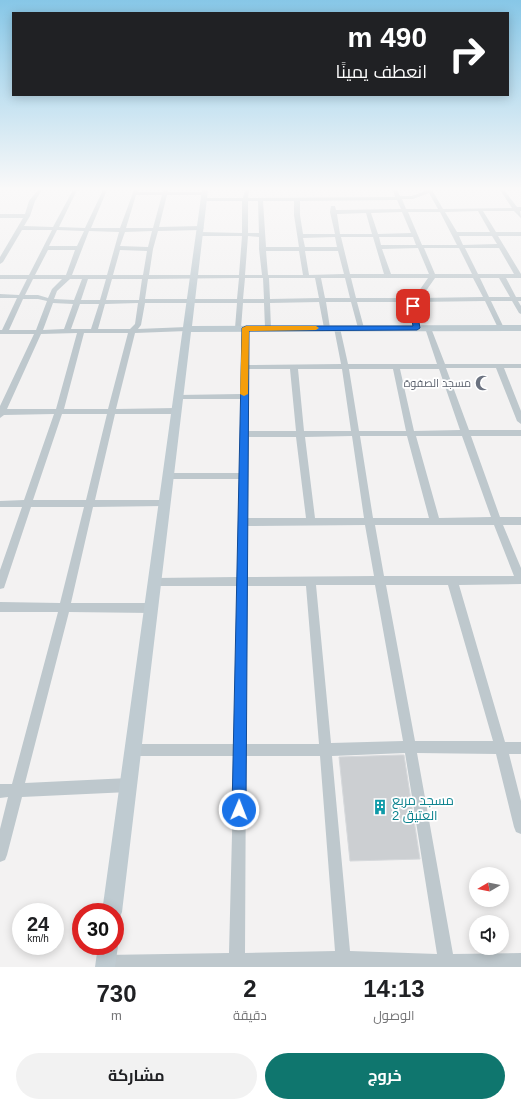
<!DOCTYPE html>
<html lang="ar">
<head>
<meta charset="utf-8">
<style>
	body { margin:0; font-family:Helvetica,Cairo,sans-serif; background:#f2f2f2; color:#202124; direction:rtl; height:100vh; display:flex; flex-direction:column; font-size:15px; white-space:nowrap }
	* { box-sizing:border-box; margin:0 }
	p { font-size:13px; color:#757577 }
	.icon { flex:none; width:22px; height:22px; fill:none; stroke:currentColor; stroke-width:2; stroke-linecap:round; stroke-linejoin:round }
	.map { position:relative; height:967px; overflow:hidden; direction:ltr }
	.details { display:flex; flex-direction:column; background:#fff; flex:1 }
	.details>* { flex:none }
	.hud { position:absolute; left:12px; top:12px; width:497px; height:84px; border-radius:0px; box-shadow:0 2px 10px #0003; direction:rtl; background:#202124; color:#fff; overflow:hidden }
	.needle { width:26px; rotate:260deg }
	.fabs { position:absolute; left:469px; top:867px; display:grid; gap:8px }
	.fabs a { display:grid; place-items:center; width:40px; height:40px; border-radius:50%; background:#fff; box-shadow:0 2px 10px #0003; font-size:20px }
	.speed { position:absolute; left:12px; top:903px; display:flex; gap:8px; font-size:20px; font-weight:700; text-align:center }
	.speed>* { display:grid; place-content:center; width:52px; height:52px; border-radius:50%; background:#fff; box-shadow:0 2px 10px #0003; line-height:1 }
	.speed small { font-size:10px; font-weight:400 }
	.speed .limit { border:6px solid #d22; background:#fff; color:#111 }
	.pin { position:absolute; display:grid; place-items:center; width:34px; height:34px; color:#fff; margin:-17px; border-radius:8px; box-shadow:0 2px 6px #0006 }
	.me { position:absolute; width:44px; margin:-22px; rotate:1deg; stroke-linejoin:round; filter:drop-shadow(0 0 3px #0008) }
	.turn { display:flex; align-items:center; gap:14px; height:84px; padding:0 16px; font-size:18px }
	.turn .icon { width:52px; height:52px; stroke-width:2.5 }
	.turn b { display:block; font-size:28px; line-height:34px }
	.eta { display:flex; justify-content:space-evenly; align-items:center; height:68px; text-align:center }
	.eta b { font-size:24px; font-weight:700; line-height:28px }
	.button { display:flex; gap:8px; margin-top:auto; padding:8px 16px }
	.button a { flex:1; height:46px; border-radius:24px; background:#0f766e; color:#fff; font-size:16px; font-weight:700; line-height:46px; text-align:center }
	.button a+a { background:#f2f2f2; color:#202124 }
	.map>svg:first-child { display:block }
	.building { fill:#cccfd2; stroke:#d6d9dc }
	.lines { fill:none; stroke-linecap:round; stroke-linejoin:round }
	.street { fill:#bec8cd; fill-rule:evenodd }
	.secondary { fill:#bfcbd1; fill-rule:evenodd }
	.route { fill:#1a73e8; stroke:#114b97 }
	.slow { fill:#f59e0b }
	.labels { text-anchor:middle; stroke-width:3.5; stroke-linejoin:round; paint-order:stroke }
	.worship-label { font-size:11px; fill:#5b616d; stroke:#fff; text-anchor:end }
	.near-culture-label { font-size:13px; fill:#0d838f; stroke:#fff; text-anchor:start }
</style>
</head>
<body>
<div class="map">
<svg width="521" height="967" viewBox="0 0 521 967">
	<rect width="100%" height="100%" fill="#f3f2f2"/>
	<!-- building -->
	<path class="building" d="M401,755H404L420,859L350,861L339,757Z"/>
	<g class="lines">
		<!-- street -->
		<path class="street" d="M38,190H42L35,201L30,216L24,226L53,227L73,190H77L59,227L85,228L103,190H107L91,228H120L134,190H138V192H163L164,190H168V192H207V194L205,195H167L159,227L201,226L204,228L201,230L158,231L153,249L149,275H239L242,236H200L197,234L200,232L242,233V201H202L201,200L204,198H243L245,190H249L248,198L395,197L393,190H397L400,196H412L428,190H432L443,209L512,208L500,190H504L517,207H521V211H520L521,218L514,211H483L496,232H521V236H498L521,274V278H506L516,297H521V301H518L521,306V314L519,313L512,301H491L504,328L501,330L498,328L485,301L418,302C414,309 419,320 420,328L417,330L414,328L410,309L411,302H357L364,328L361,330L358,328L351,302H326L330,328L327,330L324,328L319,302L270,303L271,328L268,330L265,328L264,303H243L241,328L238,330L235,328L237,303H145L141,325L138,329L187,327L190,329L187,331L135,333L116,409L176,408L180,411L176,414H115L95,500H164L167,501L169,503L167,505L164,506L93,507L71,603H151L155,605L156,608L155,611L151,613L69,612L25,783L129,778L134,780L136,785L134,790L129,792L22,797L7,855L5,860L0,862V829L8,797L0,798V784H12L58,612H0V602L60,603L84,507H31L4,588L0,589V570L22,507H0V501L24,500L54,414L4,415L0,418V406L34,334H0V330H2L17,298H0V294L19,295L27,279H0V275H29L52,230H22L3,262L0,264V257L23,218H0V214H25L29,201ZM429,193L438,209H406L402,199H413ZM136,195H162L153,228H126ZM397,200L401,209L336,210L335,206H331L330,212L335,234H303L300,215V201ZM248,201H258L259,233H248ZM263,201H294V215L299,247H266ZM478,211L490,232H457L445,212ZM402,212L411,233L378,234L371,213ZM408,212H440L457,245H422ZM366,213L372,234H340L337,214ZM57,230L84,231L77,246H49ZM89,231L119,232L107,275H72ZM152,231L148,247L120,246L125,232ZM248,236L259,237V249L262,275H245ZM459,236H492L497,244L463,245ZM335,237L337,247H305L303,238ZM341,237H373L384,274H350ZM379,237H413L416,245H381ZM418,248L429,274H391L382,249ZM424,248H459L472,274H435ZM465,248H499L514,274H478ZM48,250H75L66,275H35ZM120,250L147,251L143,275H113ZM266,251H299L303,275H268ZM305,251H338L344,274L309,275ZM239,278L237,299H145L148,279ZM245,278H263L264,299H243ZM269,278H315L319,298L270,299ZM321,278H345L350,298H325ZM351,278H428L414,298H356ZM435,278H473L483,297L421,298ZM480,278H499L510,297H489ZM33,279H62L52,289L48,298L38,295H25ZM70,279H82L74,300L54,299L57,291ZM88,279H106L100,300H81ZM112,279H142L139,300H106ZM23,299H38L47,301L36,330H9ZM53,303L73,304L64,329L43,330ZM138,303L135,324L130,329H98L105,304ZM80,304H99L91,329H71ZM77,333L56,409H7L41,334ZM84,333H128L108,409H64ZM62,414H107L86,500H33Z
			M246,326L249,328V365L341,364L334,328L337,326L340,328L348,364H437L425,328L428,326L431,328L445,364H521V368H504L521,411V424L517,421L496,368H446L469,430H521V436H471L500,517H521V525H503L521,568V584L459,585L505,742H521V754H509L521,801V834L516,832L514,827L496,754L417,753L453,954L521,953V967H99L97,963L99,957L105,955L229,953L234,756H134L130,754L128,750L130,746L134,744H234L237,586H155L151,585L150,582L151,579L155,578L237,577L239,479H167L163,476L167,473H240L241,399H178L174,397L178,395L241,394L243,328ZM249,369H290L296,431H249ZM298,369H342L351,431H304ZM349,369H393L406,431H359ZM400,369H439L460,430L414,431ZM352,436L364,518H315L305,437ZM360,436H407L429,518H373ZM416,436H462L491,517L439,518ZM249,437H296L306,518H248ZM365,525L374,576L248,577V526ZM375,525H494L514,576H384ZM316,585H375L403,741L331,743ZM386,585H448L493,741H415ZM248,586H306L319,744H246ZM405,753L437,954L350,951L332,756ZM246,756H320L335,951L245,953Z"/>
		<!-- secondary -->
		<path class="secondary" d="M202,190H208L192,326L521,325V331L191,332L122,912L119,919L115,921V912H102Z
			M115,939L118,946L115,967H95L98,946H115Z"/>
	</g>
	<!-- sky -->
	<linearGradient id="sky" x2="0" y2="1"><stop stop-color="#87c7e7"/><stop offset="0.58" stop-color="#faf9f9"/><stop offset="1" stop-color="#faf9f9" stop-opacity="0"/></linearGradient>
	<rect width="521" height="325" fill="url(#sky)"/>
	<!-- route -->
	<path class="route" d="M413,304L416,306L420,328L417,330L249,331L246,810L244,815L239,817L234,815L232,810L242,328L246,326H413L409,306Z"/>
	<!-- slow -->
	<path class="slow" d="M246,326H316L319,328L316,330L249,331L248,394L244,396L240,394L242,328Z"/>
	<!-- icons -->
	<defs>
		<symbol id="mosque-bare" viewBox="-9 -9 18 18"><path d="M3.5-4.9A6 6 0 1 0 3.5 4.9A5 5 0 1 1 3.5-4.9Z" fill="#6b7280" stroke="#fff" stroke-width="2.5" paint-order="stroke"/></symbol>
		<symbol id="building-bare" viewBox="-9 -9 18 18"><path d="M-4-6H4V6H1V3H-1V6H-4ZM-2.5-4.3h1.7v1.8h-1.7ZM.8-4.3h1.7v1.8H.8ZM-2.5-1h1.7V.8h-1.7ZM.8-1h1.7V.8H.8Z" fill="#0f9aa8" stroke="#fff" stroke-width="2.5" paint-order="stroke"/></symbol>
	</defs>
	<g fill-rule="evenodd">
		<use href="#mosque-bare" x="472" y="372" width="22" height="22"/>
		<use href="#building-bare" x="369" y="796" width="22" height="22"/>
	</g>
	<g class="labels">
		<!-- worship labels -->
		<g class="worship-label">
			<text x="471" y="387">مسجد الصفوة</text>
		</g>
		<!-- near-culture labels -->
		<g class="near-culture-label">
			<text x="392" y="805">مسجد مربع<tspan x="392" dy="15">2 العتيق</tspan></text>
		</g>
	</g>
</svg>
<div class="fabs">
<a><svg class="needle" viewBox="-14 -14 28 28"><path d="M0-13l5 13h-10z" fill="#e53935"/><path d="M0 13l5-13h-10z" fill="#757577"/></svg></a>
<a><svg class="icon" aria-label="sound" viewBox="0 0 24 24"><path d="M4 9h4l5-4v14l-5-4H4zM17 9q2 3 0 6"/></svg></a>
</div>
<div class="speed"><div>24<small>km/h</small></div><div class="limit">30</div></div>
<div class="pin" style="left:413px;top:306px;background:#d93025"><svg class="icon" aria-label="arrive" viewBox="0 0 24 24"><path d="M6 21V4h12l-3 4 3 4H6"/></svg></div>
<svg class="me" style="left:239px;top:810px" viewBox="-20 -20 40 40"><circle r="17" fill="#1a73e8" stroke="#fff" stroke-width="3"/><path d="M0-11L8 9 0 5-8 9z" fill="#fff"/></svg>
<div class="hud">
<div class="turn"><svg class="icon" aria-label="right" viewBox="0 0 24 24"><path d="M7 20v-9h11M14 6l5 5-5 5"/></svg><div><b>490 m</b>انعطف يمينًا</div></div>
</div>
</div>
<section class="details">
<div class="eta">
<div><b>14:13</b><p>الوصول</p></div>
<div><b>2</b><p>دقيقة</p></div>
<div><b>730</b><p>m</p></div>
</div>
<div class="button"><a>خروج</a><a>مشاركة</a></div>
</section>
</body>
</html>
